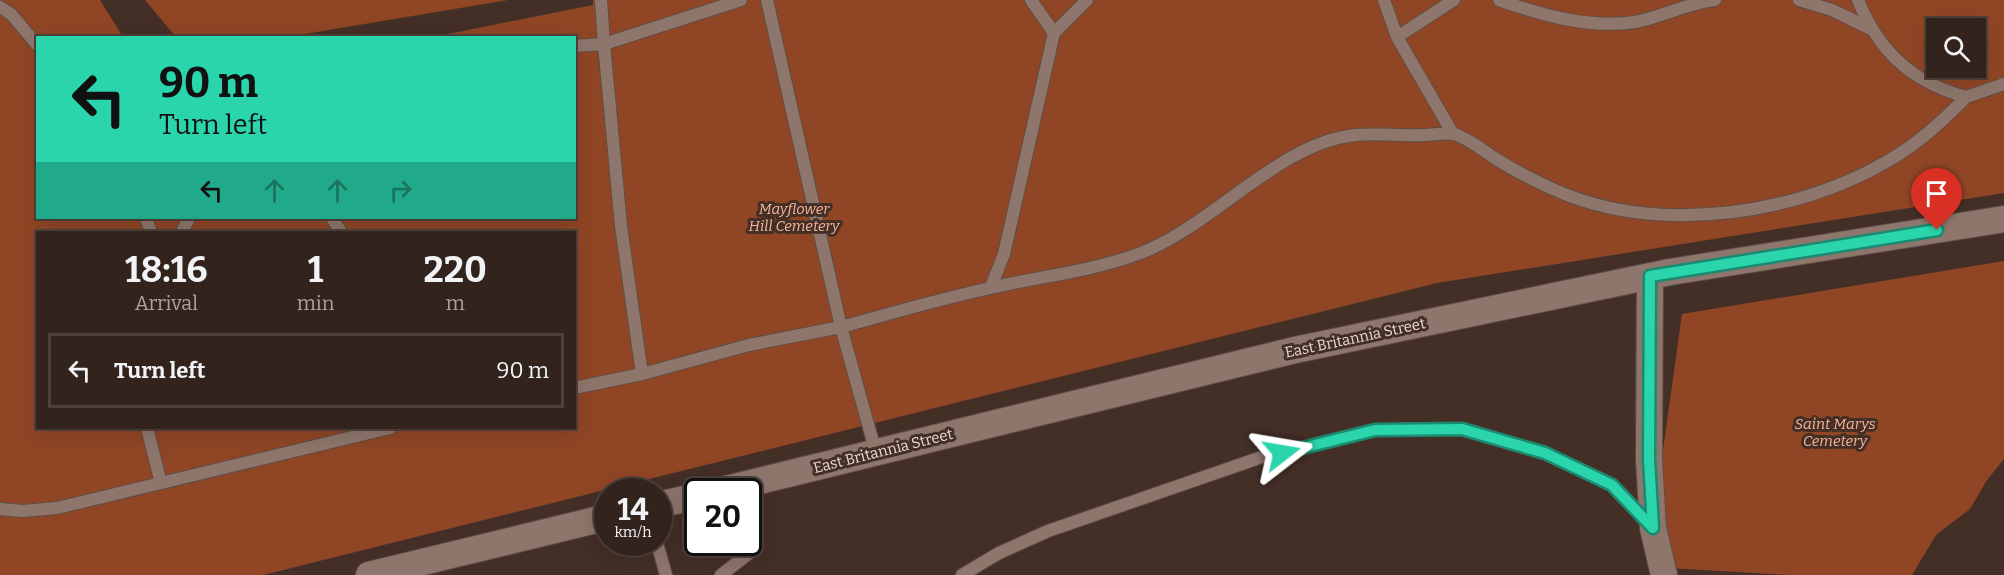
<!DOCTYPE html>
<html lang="en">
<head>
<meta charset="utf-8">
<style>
	body { margin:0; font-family:Bitter,serif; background:#3b2b26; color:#f1f3f6; height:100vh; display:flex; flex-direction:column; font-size:22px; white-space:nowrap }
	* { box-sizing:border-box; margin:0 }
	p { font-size:20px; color:#a9a4a4 }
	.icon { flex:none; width:33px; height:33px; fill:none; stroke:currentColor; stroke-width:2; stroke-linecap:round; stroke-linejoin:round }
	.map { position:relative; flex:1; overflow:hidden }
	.sheet { position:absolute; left:36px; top:231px; width:540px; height:198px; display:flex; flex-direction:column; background:#33231d; border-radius:0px; box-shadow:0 6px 24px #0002,0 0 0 2px #4e403b }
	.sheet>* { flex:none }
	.top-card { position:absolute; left:36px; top:36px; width:540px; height:183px; border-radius:0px; box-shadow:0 6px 24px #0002,0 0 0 2px #4e403b; background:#2ad5ac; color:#111; overflow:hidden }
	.controls { position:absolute; left:1926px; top:18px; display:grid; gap:12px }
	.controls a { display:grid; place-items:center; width:60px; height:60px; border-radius:0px; background:#33231d; box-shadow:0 6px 24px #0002,0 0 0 2px #4e403b; font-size:30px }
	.speed { position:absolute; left:594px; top:478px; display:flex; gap:12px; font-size:30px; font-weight:700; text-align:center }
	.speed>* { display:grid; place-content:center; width:78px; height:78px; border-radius:50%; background:#33231d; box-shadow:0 6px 24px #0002,0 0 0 2px #4e403b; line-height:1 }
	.speed small { font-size:15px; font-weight:400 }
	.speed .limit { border:3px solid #111; border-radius:9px; background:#fff; color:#111 }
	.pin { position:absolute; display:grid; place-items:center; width:51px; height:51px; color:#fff; margin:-62px -26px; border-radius:50% 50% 50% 0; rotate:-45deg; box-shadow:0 0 6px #0007 }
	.pin .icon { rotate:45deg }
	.me { position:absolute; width:66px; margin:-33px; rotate:76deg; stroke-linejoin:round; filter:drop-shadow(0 0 4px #0008) }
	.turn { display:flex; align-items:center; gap:21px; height:126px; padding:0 24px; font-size:27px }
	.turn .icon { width:78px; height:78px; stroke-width:2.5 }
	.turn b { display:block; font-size:42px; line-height:51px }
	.lanes { display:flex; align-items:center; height:57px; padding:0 24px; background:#0003; justify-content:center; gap:30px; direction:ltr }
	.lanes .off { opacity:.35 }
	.eta { display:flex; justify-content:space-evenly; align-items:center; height:102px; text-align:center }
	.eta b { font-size:36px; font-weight:700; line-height:42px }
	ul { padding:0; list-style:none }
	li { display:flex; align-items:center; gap:18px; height:75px; margin:0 12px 9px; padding:0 12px; border:3px solid #4e403b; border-radius:0px }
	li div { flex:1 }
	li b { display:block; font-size:22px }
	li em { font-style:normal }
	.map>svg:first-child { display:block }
	.green { fill:#904625; fill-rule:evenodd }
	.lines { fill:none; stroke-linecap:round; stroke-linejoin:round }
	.service-casing { stroke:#5f4e46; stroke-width:14 }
	.minor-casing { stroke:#5f4e46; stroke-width:28 }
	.service { stroke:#8e766c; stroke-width:12 }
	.minor { stroke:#8e766c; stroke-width:26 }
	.route-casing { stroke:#1b8a70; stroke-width:15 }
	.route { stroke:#2ad5ac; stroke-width:10 }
	.labels { text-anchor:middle; stroke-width:6; stroke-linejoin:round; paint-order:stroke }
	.park-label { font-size:15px; font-style:italic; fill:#f8b498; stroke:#442f27 }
	.street-label { font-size:15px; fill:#e8dad4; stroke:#442f27 }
</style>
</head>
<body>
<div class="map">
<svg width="2004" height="575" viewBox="0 0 2004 575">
	<rect width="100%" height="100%" fill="#442f27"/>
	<!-- green -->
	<path class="green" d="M0,0H100L123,37L38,38V218H574V38L433,37L593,5V0H2004V193L1437,283L263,575H0ZM1936,28H1976V68H1936ZM38,232H574V428H38Z
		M145,0H508L287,37H176Z
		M2004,261V459L1987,480L1970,509L1936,535L1912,575H1790L1668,568L1658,486L1682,314Z"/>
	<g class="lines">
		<defs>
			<path id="service" d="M601,0L604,44L741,0
				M1031,0L1054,33L1087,0
				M1384,0L1397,37L1453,134
				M1499,0C1541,15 1590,29 1635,22C1662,17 1687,3 1715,0
				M1799,0L1832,10L1869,28
				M0,7L11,14L38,46
				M1397,37L1454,0
				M574,46L604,44L621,226L642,374L749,345L841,327L767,0
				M1966,97L2004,84
				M146,218L151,232
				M332,218L341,232
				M182,232L189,218
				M991,287L1004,254L1054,33
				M574,388L642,374
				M147,428L161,483
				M876,453L841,327C892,313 943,298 995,287C1042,276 1093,271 1138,254C1212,227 1279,142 1356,135C1379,133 1401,136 1424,135C1433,135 1445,132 1454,134C1468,138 1484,151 1496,159C1519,173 1542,185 1567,195C1665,233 1797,214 1886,162C1917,145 1942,122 1966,97C1912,82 1879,52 1858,0
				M0,509L22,511L57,508L390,428
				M657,543L666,575
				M721,575L752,551L748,524
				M962,575L999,553L1048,531L1259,458L1375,430L1462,429L1544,453L1612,485L1650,525"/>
			<path id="minor" d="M1650,276L1649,459L1653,528L1664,575
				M714,492L1295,350L1670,272L2004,219
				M658,505L698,496
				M369,575L608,517"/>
		</defs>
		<!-- service casing -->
		<use href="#service" class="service-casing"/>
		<!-- minor casing -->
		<use href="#minor" class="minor-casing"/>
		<!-- service -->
		<use href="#service" class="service"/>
		<!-- minor -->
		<use href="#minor" class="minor"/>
	</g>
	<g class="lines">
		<defs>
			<path id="route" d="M1282,453L1375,430L1462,429L1545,453L1612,485L1653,528L1649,459L1650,276L1937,230"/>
		</defs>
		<!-- route casing -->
		<use href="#route" class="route-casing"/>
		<!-- route -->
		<use href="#route" class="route"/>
	</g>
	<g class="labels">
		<!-- park labels -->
		<g class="park-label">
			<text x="794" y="214">Mayflower<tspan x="794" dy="17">Hill Cemetery</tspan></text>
			<text x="1835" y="429">Saint Marys<tspan x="1835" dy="17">Cemetery</tspan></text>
		</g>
		<!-- street labels -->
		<g class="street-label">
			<text transform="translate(1355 338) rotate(-12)" y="5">East Britannia Street</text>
			<text transform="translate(883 451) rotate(-14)" y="5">East Britannia Street</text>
		</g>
	</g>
</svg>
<div class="controls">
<a><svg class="icon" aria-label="search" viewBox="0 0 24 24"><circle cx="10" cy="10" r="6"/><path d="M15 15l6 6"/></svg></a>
</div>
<div class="speed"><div>14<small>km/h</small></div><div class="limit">20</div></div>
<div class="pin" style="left:1937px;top:230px;background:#d93025"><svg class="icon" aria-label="arrive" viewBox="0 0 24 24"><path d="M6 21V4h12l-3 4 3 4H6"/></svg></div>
<svg class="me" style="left:1282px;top:453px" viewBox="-20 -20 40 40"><path d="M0-17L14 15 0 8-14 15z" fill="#2ad5ac" stroke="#fff" stroke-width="4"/></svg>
<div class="top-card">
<div class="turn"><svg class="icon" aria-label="left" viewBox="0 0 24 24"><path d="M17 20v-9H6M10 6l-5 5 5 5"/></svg><div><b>90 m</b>Turn left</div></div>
<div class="lanes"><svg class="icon" aria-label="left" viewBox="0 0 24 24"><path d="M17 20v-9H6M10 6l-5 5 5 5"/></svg><svg class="icon off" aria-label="ahead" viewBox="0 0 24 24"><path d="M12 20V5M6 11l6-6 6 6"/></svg><svg class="icon off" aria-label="ahead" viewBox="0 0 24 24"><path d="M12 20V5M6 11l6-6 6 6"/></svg><svg class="icon off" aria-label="right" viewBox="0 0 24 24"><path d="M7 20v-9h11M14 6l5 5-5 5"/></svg></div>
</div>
<section class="sheet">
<div class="eta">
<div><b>18:16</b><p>Arrival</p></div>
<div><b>1</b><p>min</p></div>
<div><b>220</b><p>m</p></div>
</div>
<ul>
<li><svg class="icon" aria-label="left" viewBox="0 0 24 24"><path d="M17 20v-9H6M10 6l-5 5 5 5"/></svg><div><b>Turn left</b></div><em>90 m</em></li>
</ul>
</section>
</div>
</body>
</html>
